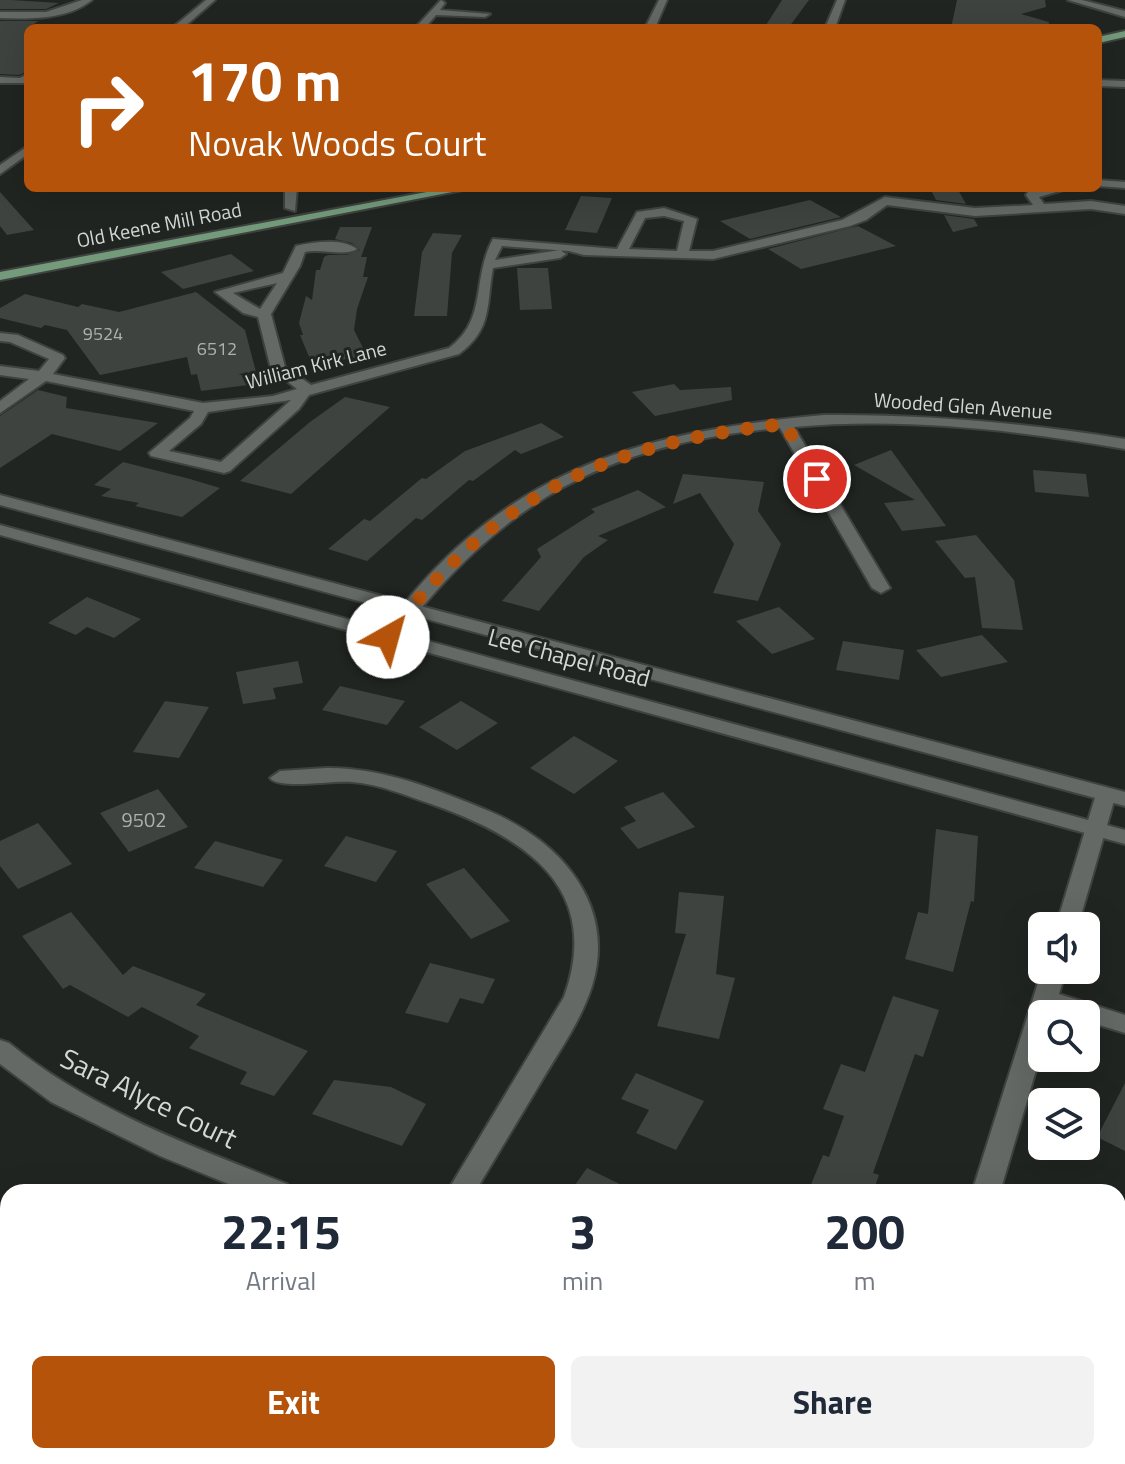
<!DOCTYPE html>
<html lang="en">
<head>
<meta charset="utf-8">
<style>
	body { margin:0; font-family:"Titillium Web",sans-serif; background:#f2f2f3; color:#1f2937; height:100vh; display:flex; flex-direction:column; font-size:30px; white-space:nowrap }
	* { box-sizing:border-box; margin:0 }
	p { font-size:26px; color:#747a83 }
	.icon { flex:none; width:44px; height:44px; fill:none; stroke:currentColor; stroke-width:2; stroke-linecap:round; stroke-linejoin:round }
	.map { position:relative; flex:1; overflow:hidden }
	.panel { position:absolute; left:0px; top:1184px; width:1126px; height:280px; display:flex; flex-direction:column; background:#fff; border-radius:24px 24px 0 0; box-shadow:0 8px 32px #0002 }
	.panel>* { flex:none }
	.guide { position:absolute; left:24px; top:24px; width:1078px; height:168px; border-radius:12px; box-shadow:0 8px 32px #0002; background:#b45309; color:#fff; overflow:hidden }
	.buttons { position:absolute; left:1028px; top:912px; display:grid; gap:16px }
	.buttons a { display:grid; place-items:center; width:72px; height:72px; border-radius:12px; background:#fff; box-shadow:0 8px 32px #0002; font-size:40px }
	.pin { position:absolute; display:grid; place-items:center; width:68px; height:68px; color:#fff; margin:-34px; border:4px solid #fff; border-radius:50%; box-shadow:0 2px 8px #0007 }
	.me { position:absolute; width:88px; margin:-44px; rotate:38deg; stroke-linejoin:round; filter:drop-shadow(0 0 6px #0008) }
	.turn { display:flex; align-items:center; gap:28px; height:168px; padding:0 32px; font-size:36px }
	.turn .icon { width:104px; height:104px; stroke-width:2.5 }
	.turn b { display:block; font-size:56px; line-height:68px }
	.eta { display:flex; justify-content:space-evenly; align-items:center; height:136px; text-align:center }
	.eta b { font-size:48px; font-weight:700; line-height:56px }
	.action { display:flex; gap:16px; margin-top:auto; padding:16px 32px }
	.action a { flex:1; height:92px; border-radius:12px; background:#b45309; color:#fff; font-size:32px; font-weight:700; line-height:92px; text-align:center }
	.action a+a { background:#f2f2f3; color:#1f2937 }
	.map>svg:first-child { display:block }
	.building { fill:#3e433f }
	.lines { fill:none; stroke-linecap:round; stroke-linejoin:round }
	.minor-casing { stroke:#3f423f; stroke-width:4 }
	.tertiary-casing { stroke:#3f423f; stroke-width:4 }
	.secondary-casing { stroke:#3f423f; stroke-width:4 }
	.primary-casing { stroke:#3f423f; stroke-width:4 }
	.minor { fill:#646965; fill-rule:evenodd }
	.tertiary { fill:#646965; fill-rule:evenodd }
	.secondary { fill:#646965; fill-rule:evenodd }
	.primary { fill:#739a7b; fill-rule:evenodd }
	.route { stroke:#b45309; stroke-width:14; stroke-dasharray:0 25.2 }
	.labels { text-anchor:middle; stroke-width:6; stroke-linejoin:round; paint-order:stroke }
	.far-number-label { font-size:18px; fill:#aeb2af }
	.far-street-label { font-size:20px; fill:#d4d7d4; stroke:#202521 }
	.number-label { font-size:20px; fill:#aeb2af }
	.street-label { font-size:24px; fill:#d4d7d4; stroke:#202521 }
	.near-street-label { font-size:28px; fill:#d4d7d4; stroke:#202521 }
</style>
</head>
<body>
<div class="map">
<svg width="1125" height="1464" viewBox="0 0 1125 1464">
	<rect width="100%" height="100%" fill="#202521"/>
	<!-- building -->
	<path class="building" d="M0,0H11L59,3L46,9H0Z
		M782,0H809L789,27L766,25Z
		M957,0H1045L1046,7L1021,14L1049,22L1048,28H951Z
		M0,21H38L28,28V71L19,75L0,74Z
		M930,188H957L966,204L936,200Z
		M0,192L34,230L7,235L0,226Z
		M581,196L612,198L597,233L565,230Z
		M810,200L841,217L750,239L720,221Z
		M944,215L974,219L978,226L953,232Z
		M858,226L896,246L801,269L768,249Z
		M340,227H372L361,257H367L363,277H368L357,309L354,330L367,356L312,364L300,335H303L299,323L306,296L312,300L316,270H320L324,257L328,255H346L360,250L352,243L335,239Z
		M433,233L462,235L452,253L447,316H414L422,252Z
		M231,254L254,271L183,289L161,272Z
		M517,268H548L552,309L520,310Z
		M196,292L245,330L256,372L238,374L264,380V383L201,391L197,374L191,375L187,357L100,375L67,330L45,325L41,328L0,318V308L25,294L78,307L82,304L119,312Z
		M674,384L680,390L731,387L732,400L655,416L632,392Z
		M38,390L67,397L66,408L158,423L120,451L52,434L0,468V416Z
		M345,397L390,407L291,494L240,481L310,422Z
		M541,423L564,437L521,454L515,450L473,481L469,480L422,520L416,518L367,561L328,549L364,519L370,521L422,478L426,479L465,451Z
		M891,450L936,512L946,526L902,531L884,503L915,500L854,465Z
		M123,462L190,479L220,488L182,517L135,506L139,503L101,496L111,489L94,485Z
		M1033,470L1086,474L1089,497L1035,492Z
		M683,474L764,482L758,511L781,544L758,601L713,593L734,544L700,493L673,504Z
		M638,490L666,507L598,536L608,540L584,557L539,611L502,601L541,557L537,549L595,512L591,509Z
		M976,535L1014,580L1023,630L982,628L975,577L965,578L935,541Z
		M87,597L141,619L114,638L87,627L76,635L48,623Z
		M779,607L815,639L772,654L736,621Z
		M982,635L1008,662L941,677L916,650Z
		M843,641L904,650L899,680L836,670Z
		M298,661L303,683L273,688L276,699L243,704L236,672Z
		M340,686L405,701L387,725L322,710Z
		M165,701L209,707L179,758L133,752Z
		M461,701L498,723L457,750L419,727Z
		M574,736L618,761L574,794L530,768Z
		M158,789L188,827L129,852L100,813Z
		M663,792L695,827L638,849L620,828L636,821L624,807Z
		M38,823L72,864L18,889L0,866V841Z
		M936,829L978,836L974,902L971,901L953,972L905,959L918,912L928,914Z
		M346,836L397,851L376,882L324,866Z
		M215,841L283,860L263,887L194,868Z
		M464,868L510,921L471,939L426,884Z
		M679,892L724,896L716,974L735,978L719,1039L657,1026L686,934L675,933Z
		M71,912L123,975L133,966L206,994L196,1005L308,1051L274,1096L240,1084L247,1072L189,1048L199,1036L142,1007L128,1017L70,985L63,989L22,936Z
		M430,963L495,979L483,1004L460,998L448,1023L405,1013Z
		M893,996L939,1010L923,1057L915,1054L873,1173L879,1175L873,1192H808L823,1155L829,1157L844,1116L823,1109L841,1064L865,1072Z
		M636,1073L704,1101L676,1150L636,1133L649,1110L621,1099Z
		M334,1080L391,1087L426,1104L402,1146L312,1114Z
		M1125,1083V1151L1097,1137Z
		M587,1168L636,1192H570Z"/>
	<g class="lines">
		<defs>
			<path id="minor" d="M82,0H92C67,20 31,19 0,18V12H46Z
				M206,0H215L183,28H172Z
				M441,0L445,3L440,10L490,14L485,17L436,15L425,28H415Z
				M659,0H667L655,28H645Z
				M837,0H845L835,28H825Z
				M28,74L26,83H0V77L20,78Z
				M28,146V154L0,174V165Z
				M1098,180L1125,182V188L1098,186Z
				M285,188H297L295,211L285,208Z
				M1048,188H1070L1039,197L1044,204L1091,201L1125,206V214L1091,209L975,216L887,205L866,220L850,226L713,259L584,255L569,251L502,246L495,260L560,250L566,254L560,258L493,268C486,306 493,328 459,354L309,395L299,409L230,471L224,473L151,456L149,453L190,418L194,411L46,381L0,413V401L29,379L0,375V366L39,371L49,359L10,342L0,341V333L18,335L63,355L65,358L53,374L203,403L273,396L297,389L271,369L258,317L243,313L215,292L283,273L296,246C315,242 341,238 357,249C344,257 322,248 305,252L300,266L271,314L285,367L311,385L449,348C488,319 471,280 493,239L617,249L637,212L664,208L697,219L689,251H713L842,220L885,197L975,208L1033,205L1026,195L1028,192ZM664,216L684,221L677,251L629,249L645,218ZM277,283L260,309L233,293ZM291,400L221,462L169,451L201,424L208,412Z
				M824,415C926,414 1024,423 1125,439V449C1016,430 905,417 794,427L890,588L881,593L872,588L780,428C604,444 501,502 395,641L388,643L379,637C495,473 633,432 824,415Z
				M326,768C382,767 438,790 489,811C561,841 617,905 592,986C581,1021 559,1051 541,1082C519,1119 497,1155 475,1192H447L564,997C603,888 526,838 434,805C407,796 380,784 352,782C334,780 278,790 270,778L280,771Z
				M1106,787L1116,794L1078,926H1056L1096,794Z
				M1042,970H1066L1059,994L1125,1015V1033L1086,1021V1014L1054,1011L1053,1014H1042V1050L1000,1192H972Z
				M0,1040L9,1043C91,1110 189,1145 287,1184L291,1192H248L160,1156L51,1102L0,1064Z
				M235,1456H275L271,1464H231Z
				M925,1456H957V1464H925Z"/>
			<path id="tertiary" d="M1068,0H1082L1125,11V17Z"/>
			<path id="secondary" d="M1098,80L1125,81V87L1098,86Z
				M0,495L1125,792V806L0,505Z
				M0,525L1125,830V844L0,535Z"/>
			<path id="primary" d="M1125,31V37L1098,43V37Z
				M448,188H473L0,280V272Z"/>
		</defs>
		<!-- minor casing -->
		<use href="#minor" class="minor-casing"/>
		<!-- tertiary casing -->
		<use href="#tertiary" class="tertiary-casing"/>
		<!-- secondary casing -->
		<use href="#secondary" class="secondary-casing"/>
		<!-- primary casing -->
		<use href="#primary" class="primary-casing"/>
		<!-- minor -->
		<use href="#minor" class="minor"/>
		<!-- tertiary -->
		<use href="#tertiary" class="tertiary"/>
		<!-- secondary -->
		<use href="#secondary" class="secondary"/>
		<!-- primary -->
		<use href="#primary" class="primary"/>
	</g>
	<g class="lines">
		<!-- route -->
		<path class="route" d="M388,637C498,492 607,443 785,424L817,479"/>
	</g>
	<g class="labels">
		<!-- far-number labels -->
		<g class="far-number-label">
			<text x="103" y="340">9524</text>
			<text x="217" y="355">6512</text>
		</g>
		<!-- far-street labels -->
		<g class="far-street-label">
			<text transform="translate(159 225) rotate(-11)" y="7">Old Keene Mill Road</text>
			<text transform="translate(316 365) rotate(-14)" y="7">William Kirk Lane</text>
			<text transform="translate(963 406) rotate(4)" y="7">Wooded Glen Avenue</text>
		</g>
		<!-- number labels -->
		<g class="number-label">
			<text x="144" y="827">9502</text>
		</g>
		<!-- street labels -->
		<g class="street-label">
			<text transform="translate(569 658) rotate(15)" y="8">Lee Chapel Road</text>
		</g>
		<!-- near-street labels -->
		<g class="near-street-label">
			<text transform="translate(149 1098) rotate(26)" y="10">Sara Alyce Court</text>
		</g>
	</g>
</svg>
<div class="buttons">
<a><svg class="icon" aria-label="sound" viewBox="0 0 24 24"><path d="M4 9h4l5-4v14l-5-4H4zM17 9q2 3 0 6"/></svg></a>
<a><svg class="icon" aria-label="search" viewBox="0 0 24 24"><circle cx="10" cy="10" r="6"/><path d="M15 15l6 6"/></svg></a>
<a><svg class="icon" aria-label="layers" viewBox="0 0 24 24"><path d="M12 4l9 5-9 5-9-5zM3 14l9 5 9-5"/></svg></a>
</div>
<div class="pin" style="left:817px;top:479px;background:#d93025"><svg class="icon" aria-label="arrive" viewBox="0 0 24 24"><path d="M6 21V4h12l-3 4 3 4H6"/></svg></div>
<svg class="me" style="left:388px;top:637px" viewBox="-20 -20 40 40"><circle r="19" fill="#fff"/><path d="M0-13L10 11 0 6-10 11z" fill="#b45309"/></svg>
<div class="guide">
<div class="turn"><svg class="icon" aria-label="right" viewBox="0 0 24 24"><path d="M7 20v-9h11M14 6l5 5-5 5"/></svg><div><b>170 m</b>Novak Woods Court</div></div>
</div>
<section class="panel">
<div class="eta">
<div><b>22:15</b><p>Arrival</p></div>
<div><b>3</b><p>min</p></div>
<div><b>200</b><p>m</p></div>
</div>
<div class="action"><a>Exit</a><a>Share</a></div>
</section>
</div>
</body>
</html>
